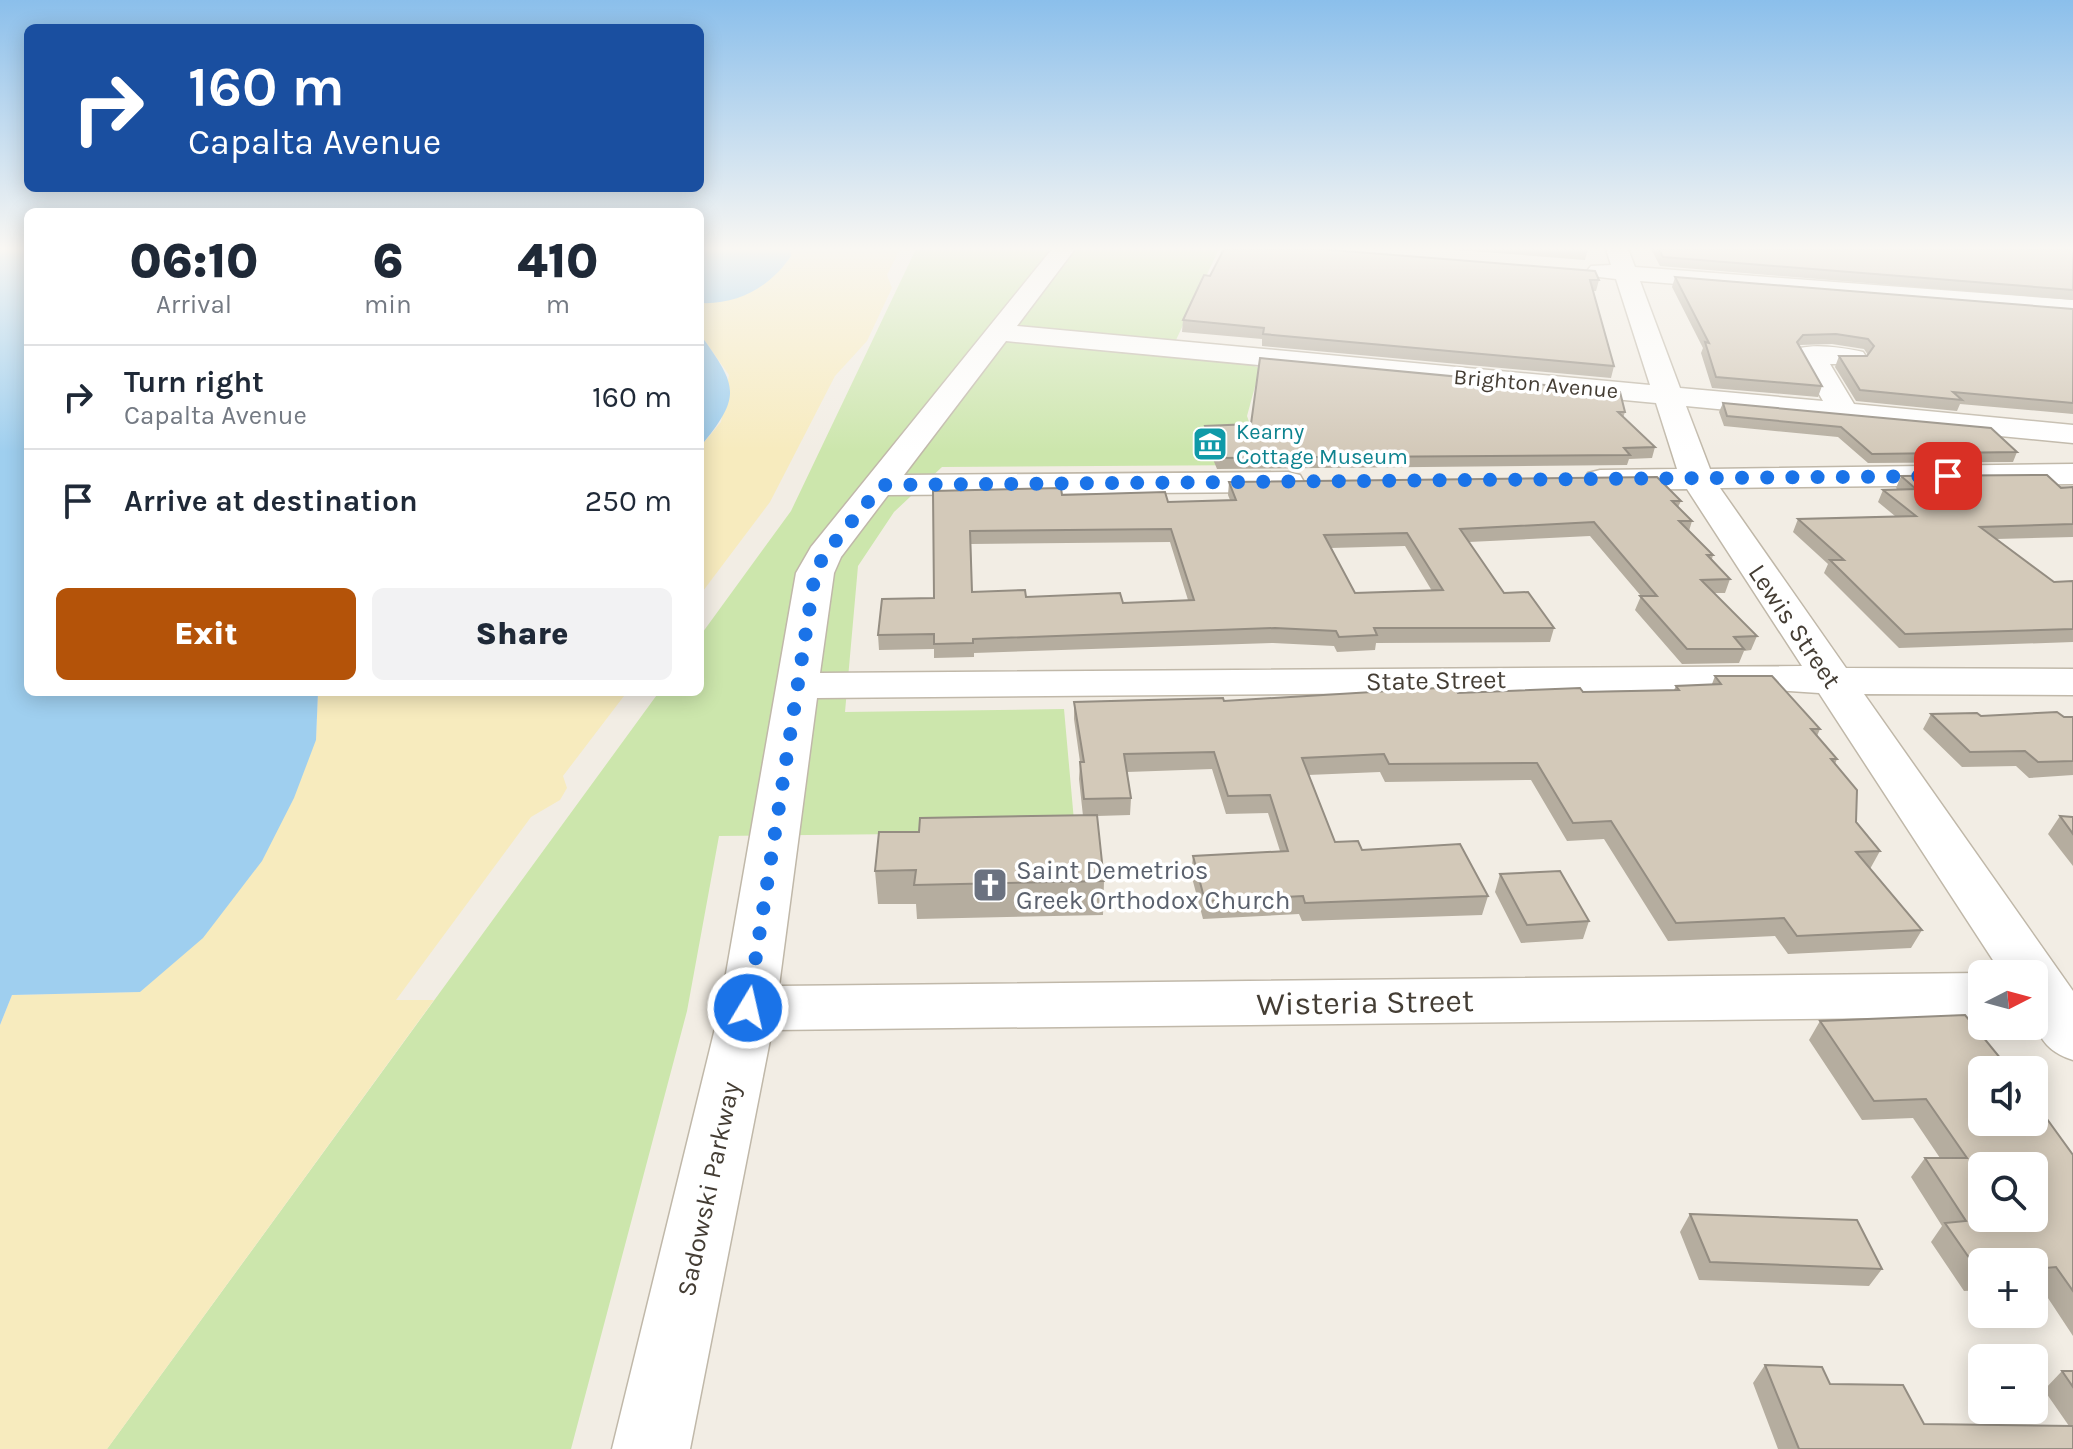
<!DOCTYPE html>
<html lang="en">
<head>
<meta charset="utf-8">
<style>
	body { margin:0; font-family:Karla,sans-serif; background:#f2f2f3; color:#1f2937; height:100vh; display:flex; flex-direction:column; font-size:30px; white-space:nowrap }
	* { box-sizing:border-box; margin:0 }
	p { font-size:26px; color:#747a83 }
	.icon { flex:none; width:44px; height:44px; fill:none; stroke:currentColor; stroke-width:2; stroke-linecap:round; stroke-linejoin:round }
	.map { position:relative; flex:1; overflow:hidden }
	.sheet { position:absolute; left:24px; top:208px; width:680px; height:488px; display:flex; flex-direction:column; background:#fff; border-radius:12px; box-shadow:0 4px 20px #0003 }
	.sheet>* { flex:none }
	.banner { position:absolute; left:24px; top:24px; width:680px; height:168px; border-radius:12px; box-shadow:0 4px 20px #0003; background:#1a4fa0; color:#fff; overflow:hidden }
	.needle { width:52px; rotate:84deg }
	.buttons { position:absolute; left:1968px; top:960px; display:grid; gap:16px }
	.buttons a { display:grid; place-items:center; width:80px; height:80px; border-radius:12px; background:#fff; box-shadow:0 4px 20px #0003; font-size:40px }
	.pin { position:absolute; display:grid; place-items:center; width:68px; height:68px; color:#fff; margin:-34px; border-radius:16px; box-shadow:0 4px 12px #0006 }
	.me { position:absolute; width:88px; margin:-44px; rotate:9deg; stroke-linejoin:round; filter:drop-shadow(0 0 6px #0008) }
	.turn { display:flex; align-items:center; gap:28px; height:168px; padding:0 32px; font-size:36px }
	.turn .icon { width:104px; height:104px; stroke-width:2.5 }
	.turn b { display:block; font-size:56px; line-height:68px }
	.eta { display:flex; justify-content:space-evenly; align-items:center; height:136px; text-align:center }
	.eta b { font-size:48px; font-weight:800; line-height:56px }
	.button { display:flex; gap:16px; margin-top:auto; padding:16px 32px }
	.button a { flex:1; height:92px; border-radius:12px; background:#b45309; color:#fff; font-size:32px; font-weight:800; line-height:92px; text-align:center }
	.button a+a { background:#f2f2f3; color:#1f2937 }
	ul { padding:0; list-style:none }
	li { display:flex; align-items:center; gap:24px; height:104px; padding:0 32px; border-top:2px solid #e0e1e3 }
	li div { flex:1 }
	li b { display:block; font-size:30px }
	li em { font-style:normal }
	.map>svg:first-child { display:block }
	.green { fill:#cce6ac }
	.sand { fill:#f7ebbe }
	.water { fill:#9fcfef }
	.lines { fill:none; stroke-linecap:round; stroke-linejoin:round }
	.minor-casing { stroke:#c0b8a9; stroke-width:3 }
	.minor { fill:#fff; fill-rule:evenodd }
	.wall { fill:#b5ad9f; fill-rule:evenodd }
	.building { fill:#d3c9b9; stroke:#948d82; stroke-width:2; fill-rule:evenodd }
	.route { stroke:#1a73e8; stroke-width:14; stroke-dasharray:0 25.2 }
	.labels { text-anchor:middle; stroke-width:7; stroke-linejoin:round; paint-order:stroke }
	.far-street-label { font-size:22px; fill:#443d34; stroke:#fff }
	.far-culture-label { font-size:22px; fill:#0d838f; stroke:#fff; text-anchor:start }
	.street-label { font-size:26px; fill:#443d34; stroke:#fff }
	.worship-label { font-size:26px; fill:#5b616d; stroke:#fff; text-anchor:start }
	.near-street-label { font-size:32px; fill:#443d34; stroke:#fff }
</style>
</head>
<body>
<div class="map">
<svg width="2073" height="1449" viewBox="0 0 2073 1449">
	<rect width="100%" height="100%" fill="#f2ede4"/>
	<!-- green -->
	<path class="green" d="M916,249H1219L1176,340L1260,368L1247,416L1264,465L942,467L894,512L858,566L845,712L1064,709L1075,832L719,836L687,1011L571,1449H107L659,692H700V636L791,511Z"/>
	<!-- sand -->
	<path class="sand" d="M790,249H900L887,275L892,288L867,341L835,376L770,502L700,595V447L721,422L729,375L700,334V303C728,305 776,279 791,256Z
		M318,692H627L563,776L567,788L560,800L531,817L396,1000H434L107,1449H0V1025L12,995L140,992L316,740Z"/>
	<!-- water -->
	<path class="water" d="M0,249H28V692H318L316,740L294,798L262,861L203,938L140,992L12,995L0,1025Z
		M700,249H790L791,256C770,287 738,305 700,303Z
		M700,334C737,386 743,395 700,447Z"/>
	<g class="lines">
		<defs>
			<path id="minor" d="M1052,249H1075L1017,326L1650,385L1616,279L1591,276L1587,271L1591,266L1611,265L1606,249H1628L1635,267L2073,300V316L1640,281L1680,388L1823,401L1796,354L1800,348C1819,344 1844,348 1863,352L1867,358L1863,364H1830L1854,404L2073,425V443L1686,406L1710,469L2073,464V484L1720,488L1846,668L2073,669V695L1864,694L2073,991V1060C2029,1046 2034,1014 2034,974H2002L1819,693L1775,690L817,698L779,986L1982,973V1017L772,1030L690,1449H612L720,1008L796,573L811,547ZM1006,341L1656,403L1677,469L1600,470L1588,473L1584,480L1588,487L1600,490L1687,489L1802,666L820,673L834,573L841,557L888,495L1288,492L1300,489L1304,482L1300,475L1288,472L904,475Z"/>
		</defs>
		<!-- minor casing -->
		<use href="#minor" class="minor-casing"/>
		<!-- minor -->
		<use href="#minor" class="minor"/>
	</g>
	<!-- wall -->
	<path class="wall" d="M1445,249H1588L1585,260Z
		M1651,249H2073V300L1660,266Z
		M1210,276L1599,280L1596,291H1593L1614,366L1611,378L1262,346V339L1182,332L1183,320Z
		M1675,277L2073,309V414L1960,404L1957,411L1856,401L1835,367L1839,356H1867L1868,355L1864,349L1832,344L1799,345L1822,386L1818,397L1712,388L1701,353L1703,348L1672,287Z
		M1723,403L2017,452L2013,462L1868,463L1838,437L1724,426L1719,412Z
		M1625,412L1623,418L1655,447L1652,458L1629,459L1627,465L1217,469L1204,437L1205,426Z
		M1901,476L2073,487V537L1996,539L2054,582L2073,581V642L1899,648L1824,573L1828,564L1793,532L1798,519L1895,516L1878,502L1883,490L1897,489L1896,488Z
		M1229,482L1681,501L1678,507L1692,521L1689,531L1713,555L1712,559L1730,579L1725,593H1714L1757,636L1751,650L1744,651L1739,663L1682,664L1635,610L1641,596L1590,536L1469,542L1504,593L1554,628L1550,642L1376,643L1375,650L1337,652L1334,646L1273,643L974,653V657L934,658V649L879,650L878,635L934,598L933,491L1062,495L1168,502L1230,500L1228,495ZM1170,542L1188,600L1123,603L972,592L971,544ZM1405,546L1432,591L1355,593L1331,548Z
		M1715,676L1820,729L1817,736L1837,759L1835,764L1856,822L1880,851L1870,869L1922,930L1911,948L1788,954L1775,936L1668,941L1604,839L1567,841L1531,780L1385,782L1380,772L1308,775L1335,842L1362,850L1488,896L1482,915L1302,921L1299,914L1203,919L1191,874L1193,856L1280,851L1268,813L1226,814L1212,769L1127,772L1131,798L1130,815L1097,816L1104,881L1103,915L917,919L916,904H878L875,871L919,832L1083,816L1079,779L1080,762L1074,719V702L1224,701L1458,693L1674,690L1676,686L1712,684Z
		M1931,714L1981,716L2073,717V775L2029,778L2016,766L1962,767L1923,729Z
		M2060,816L2073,817V866L2048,834Z
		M1500,874L1589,921L1583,939L1521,943L1495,892Z
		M1820,1021L2073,1155V1336L2040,1286L2034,1287V1262H1982V1290L1964,1291L1931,1242L1942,1226L1911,1177L1925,1158H1940L1913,1118L1862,1120L1809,1040Z
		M1690,1214L1882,1269L1869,1286L1699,1280L1680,1232Z
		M1765,1365L1830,1384L1924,1424L2069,1426L2044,1390L2062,1371H2073V1449H1778L1753,1383Z"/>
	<!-- building -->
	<path class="building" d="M1224,249H1319L1595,271L1599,280H1590L1614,366L1263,334L1264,328L1183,320L1204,275L1210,276Z
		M1659,249H2073V290L1663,257Z
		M1675,277L2073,309V403L1953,392L1962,400L1860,390L1839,356H1867L1874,346L1868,339L1836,334L1803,335L1797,342L1822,386L1716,377L1705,342L1709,343Z
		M1260,358L1620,392L1625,412H1618L1655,447L1624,448L1630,455L1218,458L1205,426L1251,424Z
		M1723,403L1991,428L2017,452L1872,454L1841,427L1727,416Z
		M2047,475L2061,488L2073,487V524L1980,527L2054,582L2073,581V629L1905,634L1830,560H1844L1798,519L1916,516L1883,490L1916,489L1901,476Z
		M1657,477L1681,501H1672L1692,521H1679L1713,555H1707L1730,579L1701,580L1757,636L1734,637L1744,649H1687L1640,596H1657L1594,522L1460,529L1504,593L1528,592L1554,628H1374L1377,635L1339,637L1336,631L1275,628L973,639V643L934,644V634L878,635L882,599L934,598L933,491L1061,488L1062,495L1165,492L1168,502L1236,500L1229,482ZM1171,529L1194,600L1123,603L1120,593L1026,597L1025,590L972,592L970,531ZM1407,533L1443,590L1355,593L1324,535Z
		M1715,676H1772L1820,729H1811L1837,759H1831L1857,790L1856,822L1880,851L1856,852L1922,930L1797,936L1784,918L1676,923L1611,821L1573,823L1537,763L1389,764L1384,754L1302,758L1335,842L1358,841L1362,850L1460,844L1488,896L1305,903L1303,896L1205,901L1193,856L1288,851L1270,795L1228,796L1214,752L1124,754L1131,798L1084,799L1080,762H1084L1074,702L1223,698L1224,701L1454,687L1458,693L1580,688L1583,692L1679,690L1676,686L1721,684Z
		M2057,712L2064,717H2073V761L2038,762L2025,751L1970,752L1931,714L1977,713L1981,716Z
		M1097,815L1104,881L914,885L916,870L875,871L879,832H919L920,818Z
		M2060,816L2073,817V834Z
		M1560,871L1589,921L1527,925L1500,874Z
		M1965,1015L2010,1070H1982V1122H2034V1101L2073,1155V1291L2056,1267L2034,1269V1262H1982V1272H1979L1945,1223L1966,1221L1925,1158H1967L1926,1099L1874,1101L1820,1021ZM1982,1166H2034V1218H1982Z
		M1690,1214L1857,1220L1882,1269L1710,1262Z
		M1765,1365L1822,1367L1830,1384L1903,1385L1924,1424L2073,1426V1449H1799Z
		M2062,1371H2073V1387Z"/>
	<!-- sky -->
	<linearGradient id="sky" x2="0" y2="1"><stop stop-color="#8bbfeb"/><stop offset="0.55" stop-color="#f9f7f3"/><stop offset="1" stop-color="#f9f7f3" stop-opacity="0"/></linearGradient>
	<rect width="2073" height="452" fill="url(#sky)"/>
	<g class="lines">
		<!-- route -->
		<path class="route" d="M748,1008L815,573L824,555L882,485L1948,476"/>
	</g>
	<!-- icons -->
	<defs>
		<symbol id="museum-square" viewBox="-11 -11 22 22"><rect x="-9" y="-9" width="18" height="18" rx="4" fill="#0f9aa8" stroke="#fff"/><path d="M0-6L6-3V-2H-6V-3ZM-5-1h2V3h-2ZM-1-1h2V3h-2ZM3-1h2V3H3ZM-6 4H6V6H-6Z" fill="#fff"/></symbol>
		<symbol id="church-square" viewBox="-11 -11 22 22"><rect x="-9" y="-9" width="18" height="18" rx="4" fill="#6b7280" stroke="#fff"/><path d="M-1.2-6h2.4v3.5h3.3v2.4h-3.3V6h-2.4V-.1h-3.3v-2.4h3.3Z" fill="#fff"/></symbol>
	</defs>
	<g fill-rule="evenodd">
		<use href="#museum-square" x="1190" y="424" width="40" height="40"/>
		<use href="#church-square" x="970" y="865" width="40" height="40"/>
	</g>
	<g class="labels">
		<!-- far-street labels -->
		<g class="far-street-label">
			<text transform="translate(1536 383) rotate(5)" y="8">Brighton Avenue</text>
		</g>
		<!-- far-culture labels -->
		<g class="far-culture-label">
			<text x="1236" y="439">Kearny<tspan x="1236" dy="25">Cottage Museum</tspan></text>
		</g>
		<!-- street labels -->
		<g class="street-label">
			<text transform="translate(1795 626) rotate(56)" y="9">Lewis Street</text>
			<text transform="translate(1436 680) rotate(-1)" y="9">State Street</text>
			<text transform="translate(708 1189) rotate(-78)" y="9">Sadowski Parkway</text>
		</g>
		<!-- worship labels -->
		<g class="worship-label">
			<text x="1016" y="879">Saint Demetrios<tspan x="1016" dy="30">Greek Orthodox Church</tspan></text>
		</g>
		<!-- near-street labels -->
		<g class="near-street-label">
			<text transform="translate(1365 1002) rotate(-1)" y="11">Wisteria Street</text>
		</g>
	</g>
</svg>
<div class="buttons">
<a><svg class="needle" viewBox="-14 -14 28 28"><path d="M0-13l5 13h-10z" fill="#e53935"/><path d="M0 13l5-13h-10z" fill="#747a83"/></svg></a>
<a><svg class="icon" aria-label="sound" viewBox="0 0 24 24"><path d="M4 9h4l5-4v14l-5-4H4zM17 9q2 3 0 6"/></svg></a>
<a><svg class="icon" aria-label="search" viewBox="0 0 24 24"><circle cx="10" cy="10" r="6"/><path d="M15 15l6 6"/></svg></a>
<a>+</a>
<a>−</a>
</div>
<div class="pin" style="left:1948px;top:476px;background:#d93025"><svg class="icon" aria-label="arrive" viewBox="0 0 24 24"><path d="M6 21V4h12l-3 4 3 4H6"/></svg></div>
<svg class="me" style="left:748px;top:1008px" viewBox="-20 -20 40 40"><circle r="17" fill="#1a73e8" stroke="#fff" stroke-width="3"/><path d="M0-11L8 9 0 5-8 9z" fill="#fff"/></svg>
<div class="banner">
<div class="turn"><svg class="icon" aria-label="right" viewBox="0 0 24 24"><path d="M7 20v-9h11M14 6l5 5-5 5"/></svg><div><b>160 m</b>Capalta Avenue</div></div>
</div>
<section class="sheet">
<div class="eta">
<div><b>06:10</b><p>Arrival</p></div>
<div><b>6</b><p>min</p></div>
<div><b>410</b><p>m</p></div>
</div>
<ul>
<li><svg class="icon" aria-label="right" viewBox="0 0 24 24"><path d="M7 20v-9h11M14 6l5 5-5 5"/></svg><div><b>Turn right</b><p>Capalta Avenue</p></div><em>160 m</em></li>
<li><svg class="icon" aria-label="arrive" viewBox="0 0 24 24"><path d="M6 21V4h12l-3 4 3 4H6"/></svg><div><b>Arrive at destination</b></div><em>250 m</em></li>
</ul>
<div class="button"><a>Exit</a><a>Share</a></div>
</section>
</div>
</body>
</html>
